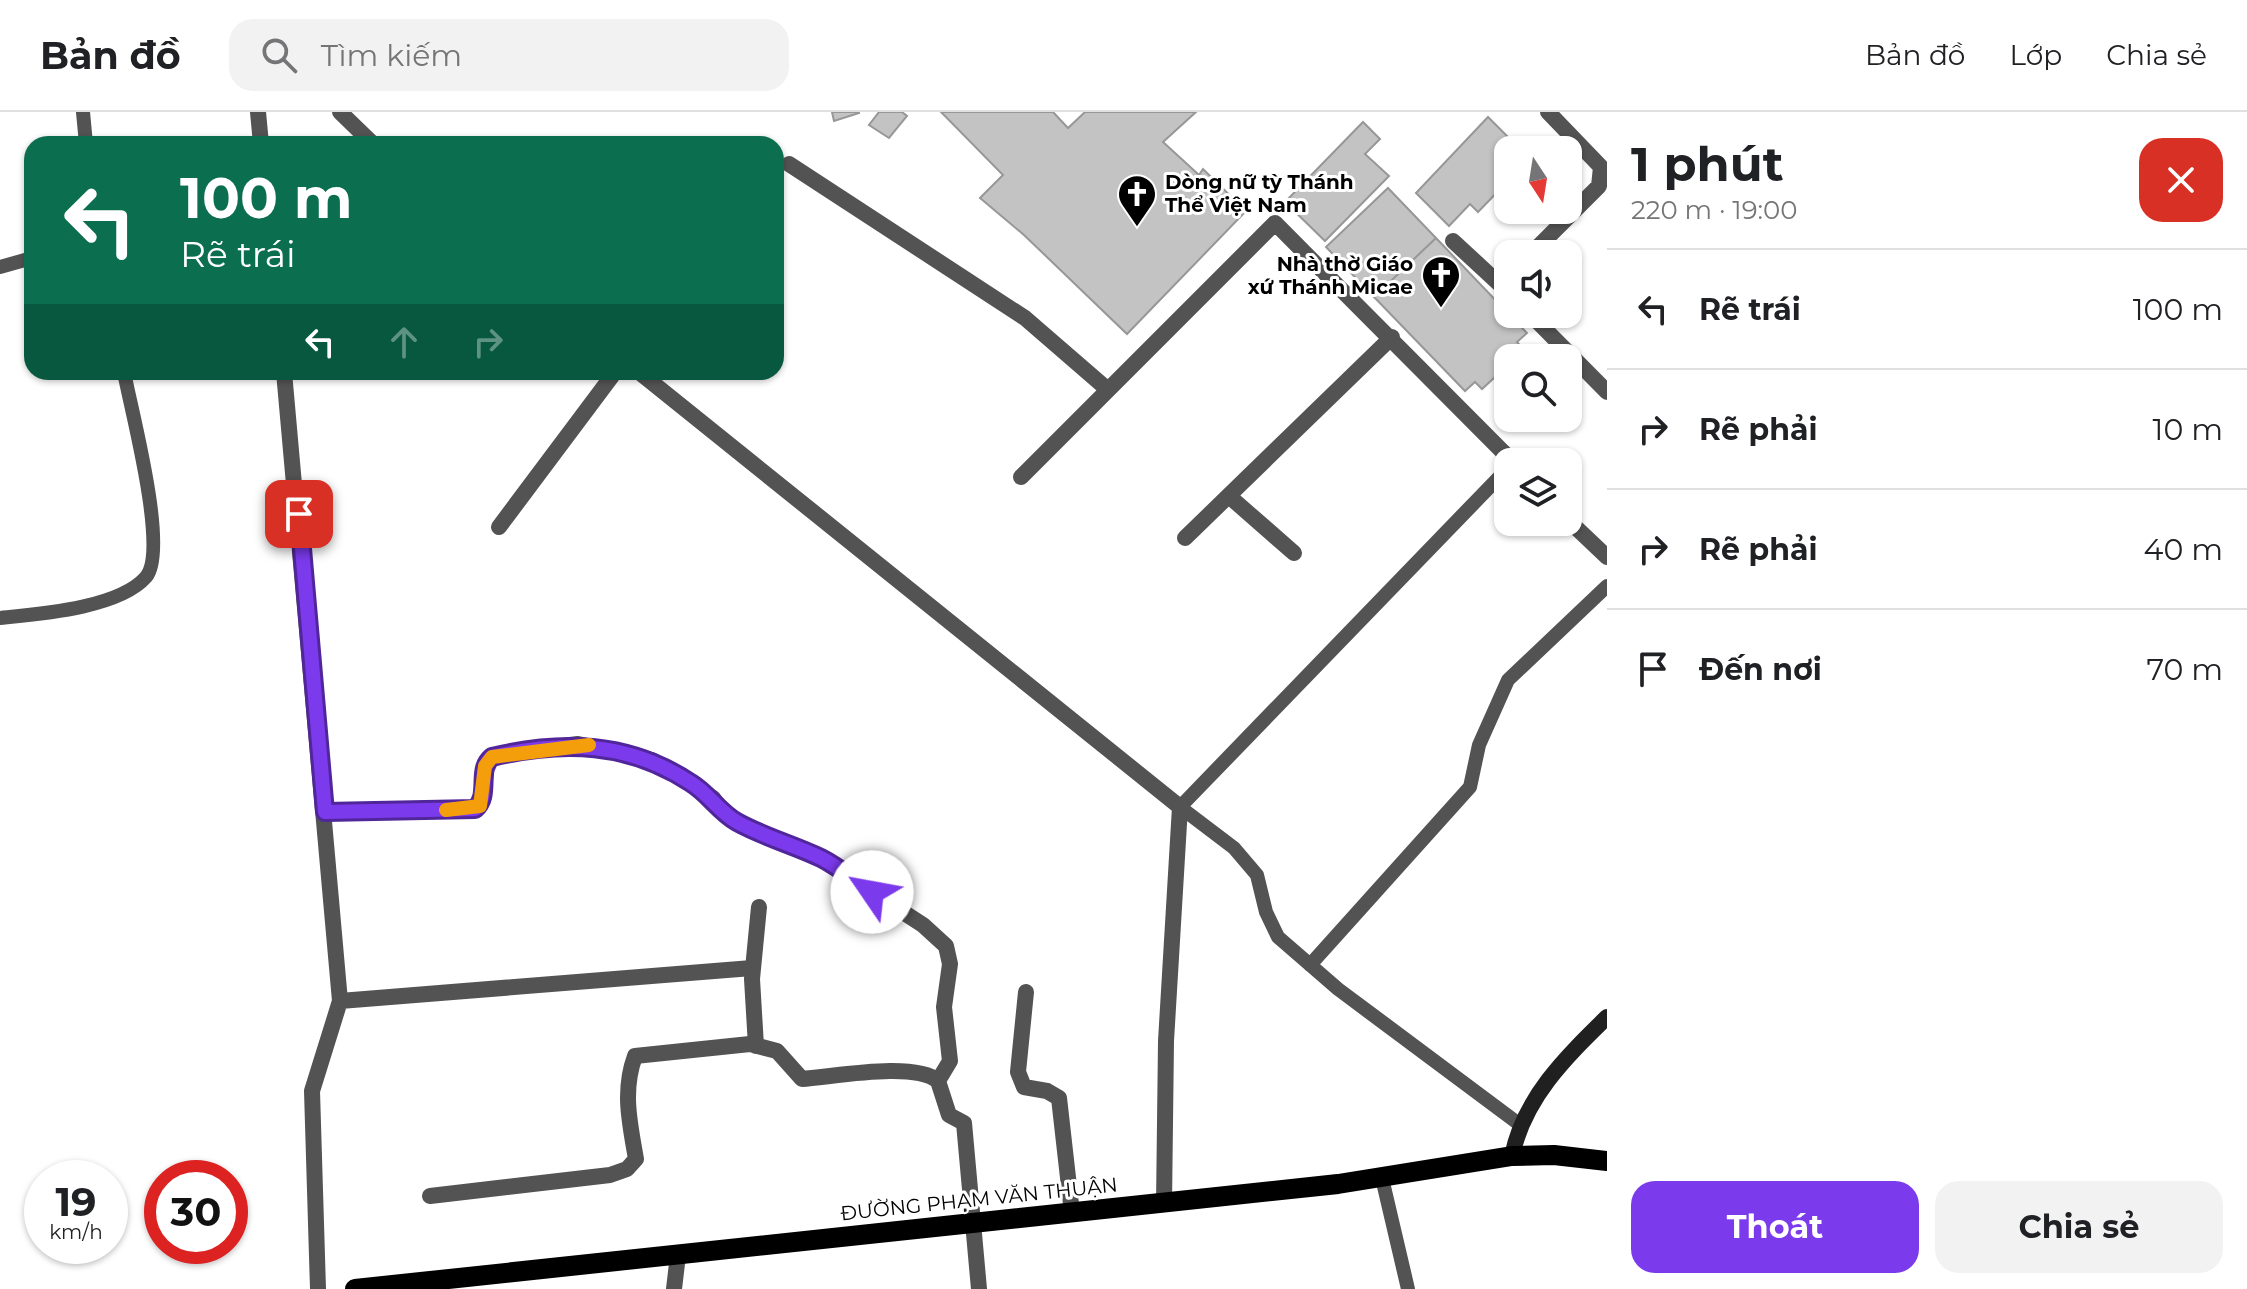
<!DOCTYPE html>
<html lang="vi">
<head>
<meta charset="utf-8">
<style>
	body { margin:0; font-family:Montserrat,sans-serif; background:#f2f2f2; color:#202124; height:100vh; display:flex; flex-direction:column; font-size:30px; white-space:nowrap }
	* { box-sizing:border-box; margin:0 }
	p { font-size:26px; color:#757577 }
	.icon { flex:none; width:44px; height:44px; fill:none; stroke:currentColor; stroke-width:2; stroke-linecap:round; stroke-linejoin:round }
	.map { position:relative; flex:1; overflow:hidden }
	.details { display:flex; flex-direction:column; background:#fff; width:640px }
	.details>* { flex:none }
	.guide { position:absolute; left:24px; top:24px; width:760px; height:244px; border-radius:24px; box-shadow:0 2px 6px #0004; background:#0b6e4f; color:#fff; overflow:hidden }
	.needle { width:52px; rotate:168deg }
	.tools { position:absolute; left:1494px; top:24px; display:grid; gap:16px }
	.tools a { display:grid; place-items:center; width:88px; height:88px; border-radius:16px; background:#fff; box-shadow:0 2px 6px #0004; font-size:40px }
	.speed { position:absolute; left:24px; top:1048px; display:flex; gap:16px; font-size:40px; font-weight:700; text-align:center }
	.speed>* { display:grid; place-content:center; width:104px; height:104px; border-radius:50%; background:#fff; box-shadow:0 2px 6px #0004; line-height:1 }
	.speed small { font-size:20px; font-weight:400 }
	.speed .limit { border:12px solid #d22; background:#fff; color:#111 }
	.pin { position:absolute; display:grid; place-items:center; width:68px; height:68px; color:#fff; margin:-34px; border-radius:16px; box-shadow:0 4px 12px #0006 }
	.me { position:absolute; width:88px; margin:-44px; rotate:303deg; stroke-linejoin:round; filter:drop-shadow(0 0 6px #0008) }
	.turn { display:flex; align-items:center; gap:28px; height:168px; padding:0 24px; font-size:36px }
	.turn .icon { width:104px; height:104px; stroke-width:2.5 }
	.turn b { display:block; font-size:56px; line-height:68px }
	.lanes { display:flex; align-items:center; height:76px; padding:0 24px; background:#0003; justify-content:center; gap:40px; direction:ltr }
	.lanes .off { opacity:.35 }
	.round { display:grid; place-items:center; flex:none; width:84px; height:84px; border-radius:24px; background:#f2f2f2 }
	.summary { display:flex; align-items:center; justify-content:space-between; height:136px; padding:0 24px }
	h1 { font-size:48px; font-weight:700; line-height:60px }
	.action { display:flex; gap:16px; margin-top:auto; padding:16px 24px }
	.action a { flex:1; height:92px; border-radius:24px; background:#7c3aed; color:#fff; font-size:32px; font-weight:700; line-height:92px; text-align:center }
	.action a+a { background:#f2f2f2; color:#202124 }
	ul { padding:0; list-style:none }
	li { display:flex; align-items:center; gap:24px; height:120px; padding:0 24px; border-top:2px solid #e0e0e0 }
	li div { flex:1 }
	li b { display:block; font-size:30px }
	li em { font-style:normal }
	header { display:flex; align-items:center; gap:48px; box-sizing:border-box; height:112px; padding:0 40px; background:#fff; border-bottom:2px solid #e0e0e0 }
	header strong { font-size:38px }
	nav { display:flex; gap:44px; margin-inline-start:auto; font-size:28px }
	.search { width:560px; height:72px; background:#f2f2f2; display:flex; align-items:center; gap:20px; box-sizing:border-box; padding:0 28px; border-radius:24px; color:#757577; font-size:30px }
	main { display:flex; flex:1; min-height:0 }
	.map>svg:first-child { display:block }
	.building { fill:#c3c3c3; stroke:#979797; stroke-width:2 }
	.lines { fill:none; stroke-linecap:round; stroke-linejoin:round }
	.lane { stroke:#535353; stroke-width:14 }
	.street { stroke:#535353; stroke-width:16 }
	.secondary { stroke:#202020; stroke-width:16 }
	.primary { stroke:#000; stroke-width:20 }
	.route-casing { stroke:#51269a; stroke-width:20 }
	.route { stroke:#7c3aed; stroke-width:14 }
	.slow { stroke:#f59e0b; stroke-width:14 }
	.labels { text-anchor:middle; stroke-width:6; stroke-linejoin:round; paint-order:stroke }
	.poi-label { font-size:20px; font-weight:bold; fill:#000; stroke:#fff; text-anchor:start }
	.street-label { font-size:20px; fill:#000; stroke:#fff }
</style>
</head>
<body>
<header>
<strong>Bản đồ</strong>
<div class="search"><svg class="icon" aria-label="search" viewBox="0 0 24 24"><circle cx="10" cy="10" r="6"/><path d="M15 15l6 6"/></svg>Tìm kiếm</div>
<nav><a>Bản đồ</a><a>Lớp</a><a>Chia sẻ</a></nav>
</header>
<main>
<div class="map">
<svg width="1607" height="1177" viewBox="0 0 1607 1177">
	<rect width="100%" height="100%" fill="#fff"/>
	<!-- building -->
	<path class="building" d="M832,0H859V1L834,9Z
		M879,0H902L907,4L889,26L869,13Z
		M941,0H1053L1068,16L1085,0H1196L1163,30L1199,63L1203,57L1246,99L1127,222L1024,123L980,86L1003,63Z
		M1488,5L1521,38H1508V69L1478,100L1470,92L1449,114L1416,81Z
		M1363,10L1380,27L1365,42L1389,64L1325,129L1285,90Z
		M1388,76L1436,126L1374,185L1326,135Z
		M1436,126L1527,221L1517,230L1524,238L1516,246H1508V253L1482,277L1475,270L1465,279L1374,185Z"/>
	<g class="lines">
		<!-- lane -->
		<path class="lane" d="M83,0L86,32
			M0,155L32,146
			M1508,356L1180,695L1234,736L1257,763L1266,800L1278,825L1338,877L1519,1012
			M0,506C40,502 119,496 146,465C169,438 131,298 124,260
			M1310,853L1470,675L1479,633L1508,568L1607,474
			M1382,1066L1408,1177"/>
		<!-- street -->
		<path class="street" d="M258,0L261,32
			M340,0L373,32
			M789,52L1025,206L1107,277
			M1453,129L1508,180
			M1531,142L1599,74L1601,55L1548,0
			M1530,202L1607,280
			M284,260L340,889L312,979L318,1177
			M639,260L1180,695L1166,929L1164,1092
			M1021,365L1275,111L1513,350
			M1230,385L1294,441
			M1568,408L1607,445
			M499,415L615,260
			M1185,426L1392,225
			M325,700L475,697L483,688L487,649L507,641L578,632L652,648L713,686L724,701L738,711L821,747L923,813L946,834L950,852L944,895L950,949L938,969
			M1026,880L1018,960L1024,975L1047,979L1059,986L1072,1101
			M340,889L752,856
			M756,934L752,867L759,795
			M430,1084L610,1063L627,1057L636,1047C630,1012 622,979 635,944L750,932L777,939L802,967C833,965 914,949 938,969L949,1003L964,1011L979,1177
			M674,1177L678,1143"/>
		<!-- secondary -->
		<path class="secondary" d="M1512,1044C1524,986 1565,946 1607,905"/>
		<!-- primary -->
		<path class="primary" d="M355,1177L1338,1072L1512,1044L1554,1043L1607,1049"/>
	</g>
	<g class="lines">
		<defs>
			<path id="route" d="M299,402L325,700L475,697C491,683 476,658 492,645C563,628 629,630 691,671C709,682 719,700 737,710C764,725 794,733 821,746C839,755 855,769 872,780"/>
		</defs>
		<!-- route casing -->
		<use href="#route" class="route-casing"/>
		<!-- route -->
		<use href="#route" class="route"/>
		<!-- slow -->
		<path class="slow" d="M446,698L480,694L485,654L492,645L589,633"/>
	</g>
	<!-- icons -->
	<defs>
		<symbol id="church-pin" viewBox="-11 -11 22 30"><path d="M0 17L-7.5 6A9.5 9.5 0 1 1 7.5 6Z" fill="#000" stroke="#fff"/><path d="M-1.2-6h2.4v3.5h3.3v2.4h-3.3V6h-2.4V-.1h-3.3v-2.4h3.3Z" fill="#fff"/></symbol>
	</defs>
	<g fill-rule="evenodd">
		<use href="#church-pin" x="1115" y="60" width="44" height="60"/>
		<use href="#church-pin" x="1419" y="141" width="44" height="60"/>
	</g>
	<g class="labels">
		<!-- poi labels -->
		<g class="poi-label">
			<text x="1165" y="77">Dòng nữ tỳ Thánh<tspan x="1165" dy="23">Thể Việt Nam</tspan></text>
			<text x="1413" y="159" text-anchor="end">Nhà thờ Giáo<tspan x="1413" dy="23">xứ Thánh Micae</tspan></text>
		</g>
		<!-- street labels -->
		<g class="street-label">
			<text transform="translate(979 1087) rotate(-6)" y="7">ĐƯỜNG PHẠM VĂN THUẬN</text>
		</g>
	</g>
</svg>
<div class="tools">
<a><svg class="needle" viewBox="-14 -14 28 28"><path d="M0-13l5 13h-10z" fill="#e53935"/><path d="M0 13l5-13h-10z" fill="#757577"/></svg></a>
<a><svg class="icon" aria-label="sound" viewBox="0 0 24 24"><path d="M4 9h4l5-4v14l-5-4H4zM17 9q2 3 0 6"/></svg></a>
<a><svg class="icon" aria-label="search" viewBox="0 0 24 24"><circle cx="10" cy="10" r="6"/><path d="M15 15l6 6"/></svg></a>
<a><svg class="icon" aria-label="layers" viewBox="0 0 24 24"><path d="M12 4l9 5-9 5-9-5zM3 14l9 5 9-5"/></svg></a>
</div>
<div class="speed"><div>19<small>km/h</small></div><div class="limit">30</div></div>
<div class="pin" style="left:299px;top:402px;background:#d93025"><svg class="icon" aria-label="arrive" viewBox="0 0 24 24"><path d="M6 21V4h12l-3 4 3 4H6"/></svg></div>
<svg class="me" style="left:872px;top:780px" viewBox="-20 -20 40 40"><circle r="19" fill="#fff"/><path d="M0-13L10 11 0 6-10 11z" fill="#7c3aed"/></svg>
<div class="guide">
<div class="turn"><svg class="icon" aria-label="left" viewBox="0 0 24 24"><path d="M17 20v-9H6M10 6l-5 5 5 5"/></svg><div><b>100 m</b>Rẽ trái</div></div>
<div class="lanes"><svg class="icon" aria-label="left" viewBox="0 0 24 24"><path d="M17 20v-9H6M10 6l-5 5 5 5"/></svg><svg class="icon off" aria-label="ahead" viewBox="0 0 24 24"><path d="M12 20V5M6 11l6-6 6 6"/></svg><svg class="icon off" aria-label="right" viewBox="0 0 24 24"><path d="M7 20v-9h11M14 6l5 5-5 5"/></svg></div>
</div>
</div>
<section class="details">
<div class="summary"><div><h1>1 phút</h1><p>220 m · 19:00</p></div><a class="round" style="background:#d93025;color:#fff"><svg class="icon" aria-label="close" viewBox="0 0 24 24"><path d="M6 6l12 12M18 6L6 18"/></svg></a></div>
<ul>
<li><svg class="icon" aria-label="left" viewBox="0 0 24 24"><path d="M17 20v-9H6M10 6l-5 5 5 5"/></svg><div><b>Rẽ trái</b></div><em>100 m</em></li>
<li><svg class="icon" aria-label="right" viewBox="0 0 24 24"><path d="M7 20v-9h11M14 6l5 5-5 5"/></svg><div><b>Rẽ phải</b></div><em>10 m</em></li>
<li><svg class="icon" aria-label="right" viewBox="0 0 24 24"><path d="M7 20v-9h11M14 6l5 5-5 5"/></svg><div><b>Rẽ phải</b></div><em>40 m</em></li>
<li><svg class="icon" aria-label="arrive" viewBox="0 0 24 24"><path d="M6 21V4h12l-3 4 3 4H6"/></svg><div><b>Đến nơi</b></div><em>70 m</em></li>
</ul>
<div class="action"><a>Thoát</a><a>Chia sẻ</a></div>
</section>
</main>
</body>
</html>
